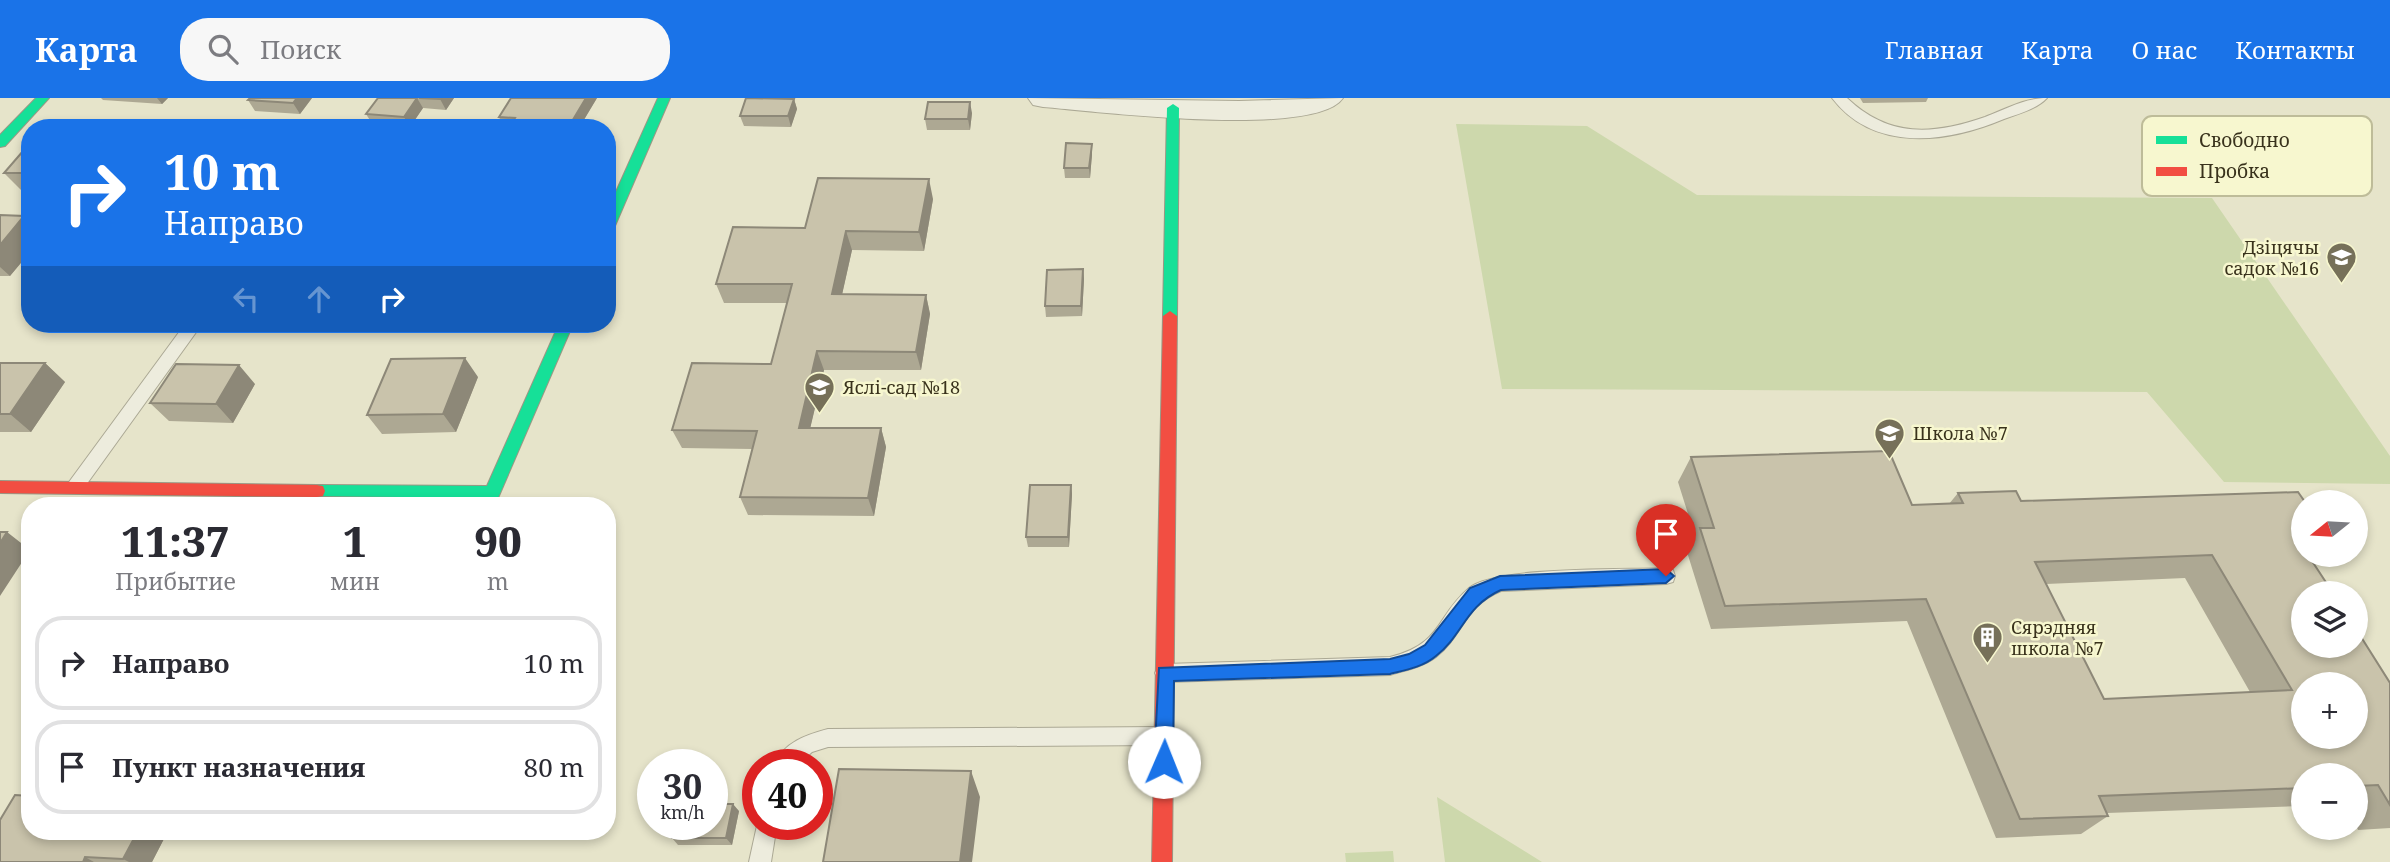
<!DOCTYPE html>
<html lang="ru">
<head>
<meta charset="utf-8">
<style>
	body { margin:0; font-family:"Noto Serif",serif; background:#f7f7f7; color:#2b2b33; height:100vh; display:flex; flex-direction:column; font-size:26px; white-space:nowrap }
	* { box-sizing:border-box; margin:0 }
	p { font-size:23px; color:#7c7c81 }
	.icon { flex:none; width:38px; height:38px; fill:none; stroke:currentColor; stroke-width:2; stroke-linecap:round; stroke-linejoin:round }
	.map { position:relative; flex:1; overflow:hidden }
	.side { position:absolute; left:21px; top:399px; width:595px; height:343px; display:flex; flex-direction:column; background:#fff; border-radius:28px; box-shadow:0 4px 10px #0003 }
	.side>* { flex:none }
	.banner { position:absolute; left:21px; top:21px; width:595px; height:214px; border-radius:28px; box-shadow:0 4px 10px #0003; background:#1a73e8; color:#fff; overflow:hidden }
	.needle { width:46px; rotate:252deg }
	.buttons { position:absolute; left:2291px; top:392px; display:grid; gap:14px }
	.buttons a { display:grid; place-items:center; width:77px; height:77px; border-radius:50%; background:#fff; box-shadow:0 4px 10px #0003; font-size:35px }
	.speed { position:absolute; left:637px; top:651px; display:flex; gap:14px; font-size:35px; font-weight:700; text-align:center }
	.speed>* { display:grid; place-content:center; width:91px; height:91px; border-radius:50%; background:#fff; box-shadow:0 4px 10px #0003; line-height:1 }
	.speed small { font-size:18px; font-weight:400 }
	.speed .limit { border:10px solid #d22; background:#fff; color:#111 }
	.pin { position:absolute; display:grid; place-items:center; width:60px; height:60px; color:#fff; margin:-72px -30px; border-radius:50% 50% 50% 0; rotate:-45deg; box-shadow:0 0 7px #0007 }
	.pin .icon { rotate:45deg }
	.me { position:absolute; width:77px; margin:-38px; rotate:1deg; stroke-linejoin:round; filter:drop-shadow(0 0 5px #0008) }
	.turn { display:flex; align-items:center; gap:24px; height:147px; padding:0 28px; font-size:32px }
	.turn .icon { width:91px; height:91px; stroke-width:2.5 }
	.turn b { display:block; font-size:49px; line-height:60px }
	.lanes { display:flex; align-items:center; height:66px; padding:0 28px; background:#0003; justify-content:center; gap:35px; direction:ltr }
	.lanes .off { opacity:.35 }
	.eta { display:flex; justify-content:space-evenly; align-items:center; height:119px; text-align:center }
	.eta b { font-size:42px; font-weight:800; line-height:49px }
	ul { padding:0; list-style:none }
	li { display:flex; align-items:center; gap:21px; height:94px; margin:0 14px 10px; padding:0 14px; border:4px solid #e1e1e2; border-radius:28px }
	li div { flex:1 }
	li b { display:block; font-size:26px }
	li em { font-style:normal }
	header { display:flex; align-items:center; gap:42px; box-sizing:border-box; height:98px; padding:0 35px; background:#1a73e8; color:#fff }
	header strong { font-size:33px }
	nav { display:flex; gap:38px; margin-inline-start:auto; font-size:24px }
	.search { width:490px; height:63px; background:#f7f7f7; display:flex; align-items:center; gap:18px; box-sizing:border-box; padding:0 24px; border-radius:28px; color:#7c7c81; font-size:26px }
	.map>svg:first-child { display:block }
	.green { fill:#cdd8ac }
	.lines { fill:none; stroke-linecap:round; stroke-linejoin:round }
	.lane-casing { stroke:#aba894; stroke-width:2 }
	.street-casing { stroke:#aba894; stroke-width:2 }
	.fast-casing { stroke:#9a9784; stroke-width:2 }
	.jam-casing { stroke:#9a9784; stroke-width:2 }
	.lane { fill:#edecdd; fill-rule:evenodd }
	.street { fill:#edecdd; fill-rule:evenodd }
	.fast { fill:#16e098; fill-rule:evenodd }
	.jam { fill:#f24e42; fill-rule:evenodd }
	.wall { fill:#ada893; fill-rule:evenodd }
	.shaded-wall { fill:#8d8878 }
	.building { fill:#c9c3ab; stroke:#8d8878; stroke-width:2; fill-rule:evenodd }
	.route { fill:#1a73e8; stroke:#114b97; stroke-width:2 }
	.labels { text-anchor:middle; stroke-width:5; stroke-linejoin:round; paint-order:stroke }
	.poi-label { font-size:18px; fill:#39321c; stroke:#f7f7cf; text-anchor:start }
	.key { fill:#f7f7cf; stroke:#bebc99; stroke-width:2 }
	.key-label { font-size:19px; fill:#39321c }
</style>
</head>
<body>
<header>
<strong>Карта</strong>
<div class="search"><svg class="icon" aria-label="search" viewBox="0 0 24 24"><circle cx="10" cy="10" r="6"/><path d="M15 15l6 6"/></svg>Поиск</div>
<nav><a>Главная</a><a>Карта</a><a>О нас</a><a>Контакты</a></nav>
</header>
<div class="map">
<svg width="2390" height="764" viewBox="0 0 2390 764">
	<rect width="100%" height="100%" fill="#e6e4ca"/>
	<!-- green -->
	<path class="green" d="M1456,26L1587,28L1697,97L2212,100L2390,358V386L2224,384L2147,294L1502,291Z
		M1437,699L1542,764H1445Z
		M1393,753L1394,764H1346L1345,755Z"/>
	<g class="lines">
		<defs>
			<path id="lane" d="M1832,0H1847C1889,40 1933,37 1985,19C2006,11 2024,0 2047,0C2037,11 2018,16 2004,21C1947,45 1874,55 1832,0Z
				M185,226H202L81,394H69L66,389L69,384Z
				M1666,470L1673,472L1675,478L1673,484L1666,486L1501,493C1464,508 1463,538 1436,559C1423,569 1406,572 1390,577L1165,584L1158,581L1155,575L1158,569L1165,566L1390,559C1443,546 1435,519 1469,490C1495,468 1626,472 1666,470Z
				M1164,629L1171,631L1174,638L1171,645L1164,647L828,649L812,654L798,667H774C784,644 806,637 828,631Z
				M758,723V726H777L771,764H749Z"/>
			<path id="street" d="M1028,0L1239,3L1343,0C1316,41 1093,13 1043,9L1033,7Z"/>
			<path id="fast" d="M36,0H49L5,48L0,49V37Z
				M658,0H670L614,130L607,135V114Z
				M1173,6L1179,10L1177,218L1170,223L1163,218L1167,10Z
				M559,226H573L498,400L311,398L309,393L311,388L317,387L487,388Z"/>
			<path id="jam" d="M1170,213L1177,218L1172,764H1152L1163,218Z
				M0,383L317,387L323,388L325,393L323,398L317,399L0,395Z"/>
		</defs>
		<!-- lane casing -->
		<use href="#lane" class="lane-casing"/>
		<!-- street casing -->
		<use href="#street" class="street-casing"/>
		<!-- fast casing -->
		<use href="#fast" class="fast-casing"/>
		<!-- jam casing -->
		<use href="#jam" class="jam-casing"/>
		<!-- lane -->
		<use href="#lane" class="lane"/>
		<!-- street -->
		<use href="#street" class="street"/>
		<!-- fast -->
		<use href="#fast" class="fast"/>
		<!-- jam -->
		<use href="#jam" class="jam"/>
	</g>
	<!-- wall -->
	<path class="wall" d="M101,0H168L162,6L103,2Z
		M312,0L300,16L255,13L248,2Z
		M378,0H454L446,12L423,10L410,29L373,27L366,16Z
		M597,0L579,30H504L499,19Z
		M1860,0H1928L1926,4L1863,5Z
		M794,1L797,11L791,29L744,28L740,18Z
		M972,15L970,32H927L925,21Z
		M30,45V94H23L4,75Z
		M1092,56L1090,80H1065L1064,70Z
		M933,101L924,153L852,152L842,196L926,197L930,216L921,272H824L810,330H881L886,349L874,418L748,417L740,399L752,351L682,350L672,332L771,266L787,205H724L716,186L805,130Z
		M0,117L24,118L30,124V154L10,178H0Z
		M1083,171L1084,181L1082,218L1046,219L1045,208Z
		M0,265H45L65,284L31,334H0Z
		M478,279L456,334L382,336L367,317Z
		M255,286L233,325L169,323L150,305Z
		M1691,359L1912,407L1949,406L1958,395L2021,403L2303,404V457L2390,585V730L2358,732L2356,727V677H2303V708L2107,715L2108,718L2081,736L1996,740L1907,523L1711,531L1687,454L1695,438L1678,384ZM2185,480L2250,594L2104,601L2046,486Z
		M1071,387L1072,396L1069,449H1028L1026,439Z
		M739,713L732,747H678L672,740Z
		M30,733H168L152,764H0Z"/>
	<!-- shaded-wall -->
	<path class="shaded-wall" d="M157,0H168L162,6Z
		M297,0H312L300,16L293,5Z
		M417,0L423,10L410,29L404,19Z
		M441,0H454L446,12L440,1Z
		M586,0H597L579,30H568Z
		M794,1L797,11L791,29L788,18Z
		M970,4L972,15L970,32L968,21Z
		M1092,46V56L1090,80L1089,70Z
		M929,81L933,101L924,153L919,134Z
		M24,118L30,124V154L10,178L0,169V147Z
		M846,133L852,152L838,215L832,196Z
		M1083,171L1084,181L1082,218L1081,208Z
		M926,197L930,216L921,272L916,254Z
		M817,253L824,272L806,348L799,330Z
		M465,260L478,279L456,334L443,316Z
		M45,265L65,284L31,334L10,316Z
		M239,267L255,286L233,325L216,306Z
		M881,330L886,349L874,418L868,400Z
		M1071,387L1072,396L1069,449L1068,439Z
		M7,434L30,452L0,498V445Z
		M971,673L980,699L972,764H960Z
		M733,706L739,713L732,747L726,740Z
		M138,733H168L152,764H129L123,761Z
		M85,759L94,764H83Z"/>
	<!-- building -->
	<path class="building" d="M250,0H297L293,5L248,2Z
		M378,0H417L404,19L366,16Z
		M419,0H441L440,1Z
		M511,0H586L568,30H509L515,20L499,19Z
		M746,0L794,1L788,18H740Z
		M928,4H970L968,21H925Z
		M46,27L83,28L81,30H43Z
		M30,45V75H4Z
		M1066,45L1092,46L1089,70H1064Z
		M818,80L929,81L919,134L846,133L832,196L926,197L916,254L817,253L799,330H881L868,400L740,399L757,333L672,332L692,265L771,266L792,186H716L733,129L805,130Z
		M0,117L24,118L0,147Z
		M1083,171L1081,208H1045L1047,172Z
		M465,260L443,316L367,317L391,261Z
		M0,265H45L10,316H0Z
		M176,266L239,267L216,306L150,305Z
		M1889,353L1912,407L1963,405L1958,395L2016,393L2021,403L2298,394L2305,404H2303V441H2298L2303,449V457H2308L2333,495H2303V548H2356V531L2390,585V707L2378,687L2356,688V677H2303V690L2099,698L2108,718L2020,721L1926,501L1725,508L1700,430H1714L1691,359ZM2212,457L2292,592L2104,601L2035,464ZM2303,586H2356V639H2303Z
		M1030,387H1071L1068,439H1026Z
		M0,434H7L0,445Z
		M839,671L971,673L960,764H823Z
		M15,697L30,698V733H138L123,761L85,759L83,764H0V722Z
		M712,706H733L726,740H672L675,726H712Z"/>
	<!-- route -->
	<path class="route" d="M1666,471L1674,478L1666,485L1501,492C1465,508 1463,537 1436,558C1423,569 1406,572 1390,576L1174,583L1173,664L1170,670L1164,672L1157,670L1154,664L1159,570L1390,561L1409,556L1425,547L1470,490L1500,478Z"/>
	<!-- icons -->
	<defs>
		<symbol id="school-pin" viewBox="-11 -11 22 30"><path d="M0 17L-7.5 6A9.5 9.5 0 1 1 7.5 6Z" fill="#767059" stroke="#f7f7cf"/><path d="M0-5L7-2L0 1L-7-2ZM-4 1L0 2.5L4 1V4Q0 6-4 4Z" fill="#fff"/></symbol>
		<symbol id="building-pin" viewBox="-11 -11 22 30"><path d="M0 17L-7.5 6A9.5 9.5 0 1 1 7.5 6Z" fill="#767059" stroke="#f7f7cf"/><path d="M-4-6H4V6H1V3H-1V6H-4ZM-2.5-4.3h1.7v1.8h-1.7ZM.8-4.3h1.7v1.8H.8ZM-2.5-1h1.7V.8h-1.7ZM.8-1h1.7V.8H.8Z" fill="#fff"/></symbol>
	</defs>
	<g fill-rule="evenodd">
		<use href="#school-pin" x="2324" y="142" width="35" height="47"/>
		<use href="#school-pin" x="802" y="272" width="35" height="47"/>
		<use href="#school-pin" x="1872" y="318" width="35" height="47"/>
		<use href="#building-pin" x="1970" y="522" width="35" height="47"/>
	</g>
	<g class="labels">
		<!-- poi labels -->
		<g class="poi-label">
			<text x="2319" y="156" text-anchor="end">Дзіцячы<tspan x="2319" dy="21">садок №16</tspan></text>
			<text x="843" y="296">Яслі-сад №18</text>
			<text x="1913" y="342">Школа №7</text>
			<text x="2011" y="536">Сярэдняя<tspan x="2011" dy="21">школа №7</tspan></text>
		</g>
	</g>
	<!-- legend -->
	<rect x="2142" y="18" width="230" height="80" rx="10" class="key"/>
	<rect x="2156" y="38" width="31" height="8" fill="#16e098"/>
	<rect x="2156" y="69" width="31" height="9" fill="#f24e42"/>
	<g class="key-label">
		<text x="2199" y="49">Свободно</text>
		<text x="2199" y="80">Пробка</text>
	</g>
</svg>
<div class="buttons">
<a><svg class="needle" viewBox="-14 -14 28 28"><path d="M0-13l5 13h-10z" fill="#e53935"/><path d="M0 13l5-13h-10z" fill="#7c7c81"/></svg></a>
<a><svg class="icon" aria-label="layers" viewBox="0 0 24 24"><path d="M12 4l9 5-9 5-9-5zM3 14l9 5 9-5"/></svg></a>
<a>+</a>
<a>−</a>
</div>
<div class="speed"><div>30<small>km/h</small></div><div class="limit">40</div></div>
<div class="pin" style="left:1666px;top:478px;background:#d93025"><svg class="icon" aria-label="arrive" viewBox="0 0 24 24"><path d="M6 21V4h12l-3 4 3 4H6"/></svg></div>
<svg class="me" style="left:1164px;top:664px" viewBox="-20 -20 40 40"><circle r="19" fill="#fff"/><path d="M0-13L10 11 0 6-10 11z" fill="#1a73e8"/></svg>
<div class="banner">
<div class="turn"><svg class="icon" aria-label="right" viewBox="0 0 24 24"><path d="M7 20v-9h11M14 6l5 5-5 5"/></svg><div><b>10 m</b>Направо</div></div>
<div class="lanes"><svg class="icon off" aria-label="left" viewBox="0 0 24 24"><path d="M17 20v-9H6M10 6l-5 5 5 5"/></svg><svg class="icon off" aria-label="ahead" viewBox="0 0 24 24"><path d="M12 20V5M6 11l6-6 6 6"/></svg><svg class="icon" aria-label="right" viewBox="0 0 24 24"><path d="M7 20v-9h11M14 6l5 5-5 5"/></svg></div>
</div>
<section class="side">
<div class="eta">
<div><b>11:37</b><p>Прибытие</p></div>
<div><b>1</b><p>мин</p></div>
<div><b>90</b><p>m</p></div>
</div>
<ul>
<li><svg class="icon" aria-label="right" viewBox="0 0 24 24"><path d="M7 20v-9h11M14 6l5 5-5 5"/></svg><div><b>Направо</b></div><em>10 m</em></li>
<li><svg class="icon" aria-label="arrive" viewBox="0 0 24 24"><path d="M6 21V4h12l-3 4 3 4H6"/></svg><div><b>Пункт назначения</b></div><em>80 m</em></li>
</ul>
</section>
</div>
</body>
</html>
